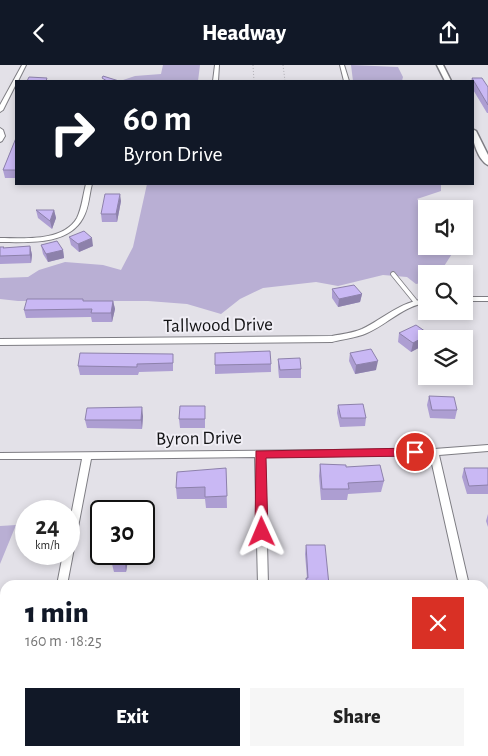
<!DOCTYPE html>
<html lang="en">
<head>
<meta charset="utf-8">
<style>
	body { margin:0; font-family:"Alegreya Sans",sans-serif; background:#f6f6f6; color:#222; height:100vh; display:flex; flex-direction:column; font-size:19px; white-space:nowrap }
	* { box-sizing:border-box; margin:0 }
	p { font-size:16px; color:#767676 }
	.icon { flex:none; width:28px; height:28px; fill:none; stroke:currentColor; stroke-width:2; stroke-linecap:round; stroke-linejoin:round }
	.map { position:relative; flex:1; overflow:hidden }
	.panel { position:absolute; left:0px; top:515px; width:489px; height:176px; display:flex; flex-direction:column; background:#fff; border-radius:15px 15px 0 0; box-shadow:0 2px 8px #0003 }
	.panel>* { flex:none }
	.banner { position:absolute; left:15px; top:15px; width:459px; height:105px; border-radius:0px; box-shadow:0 2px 8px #0003; background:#111827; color:#fff; overflow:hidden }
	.fabs { position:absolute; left:418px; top:135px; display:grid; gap:10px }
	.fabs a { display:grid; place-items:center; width:55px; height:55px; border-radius:0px; background:#fff; box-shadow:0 2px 8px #0003; font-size:25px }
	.speed { position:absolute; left:15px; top:435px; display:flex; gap:10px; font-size:25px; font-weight:700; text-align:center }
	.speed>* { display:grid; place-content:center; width:65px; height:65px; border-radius:50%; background:#fff; box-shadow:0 2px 8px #0003; line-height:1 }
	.speed small { font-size:12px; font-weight:400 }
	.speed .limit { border:2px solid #111; border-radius:8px; background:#fff; color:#111 }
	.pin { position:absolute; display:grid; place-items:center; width:42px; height:42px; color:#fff; margin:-21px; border:2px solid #fff; border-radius:50%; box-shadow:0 1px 5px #0007 }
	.me { position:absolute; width:55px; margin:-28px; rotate:359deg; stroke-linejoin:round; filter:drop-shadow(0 0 4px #0008) }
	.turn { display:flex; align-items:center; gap:18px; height:105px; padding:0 25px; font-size:22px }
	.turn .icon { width:65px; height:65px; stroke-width:2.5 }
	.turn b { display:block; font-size:35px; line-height:42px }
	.round { display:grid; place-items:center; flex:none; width:52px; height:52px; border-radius:0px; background:#f6f6f6 }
	.overview { display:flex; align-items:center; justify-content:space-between; height:85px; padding:0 25px }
	h1 { font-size:30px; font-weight:800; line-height:38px; color:#111827 }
	.action { display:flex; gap:10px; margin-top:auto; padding:10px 25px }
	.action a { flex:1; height:58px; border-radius:0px; background:#111827; color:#fff; font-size:20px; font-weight:800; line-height:58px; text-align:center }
	.action a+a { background:#f6f6f6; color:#222 }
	header { display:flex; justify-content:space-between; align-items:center; height:65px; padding:0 25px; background:#111827; color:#fff; font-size:22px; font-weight:800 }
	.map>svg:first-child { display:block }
	.green { fill:#b9afd4 }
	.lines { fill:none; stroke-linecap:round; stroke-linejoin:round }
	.service-casing { stroke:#7e7d83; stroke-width:5.5 }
	.minor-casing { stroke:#7e7d83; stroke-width:2 }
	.tertiary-casing { stroke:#7e7d83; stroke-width:3 }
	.path { stroke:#7f7e83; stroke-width:1; stroke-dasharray:0.5 2.5; stroke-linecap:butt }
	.service { stroke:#fff; stroke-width:4 }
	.minor { fill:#fff; fill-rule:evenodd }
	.tertiary { fill:#fff; fill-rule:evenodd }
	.wall { fill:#ad9ed2 }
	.shaded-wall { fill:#8d81ab }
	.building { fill:#c9b8f4; stroke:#8d81ab }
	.route { fill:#e11d48; stroke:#92132f }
	.labels { text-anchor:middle; stroke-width:4; stroke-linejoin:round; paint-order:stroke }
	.street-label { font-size:19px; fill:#121214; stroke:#f0eef5 }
</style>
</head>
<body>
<header><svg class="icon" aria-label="back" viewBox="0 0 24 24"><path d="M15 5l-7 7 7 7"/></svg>Headway<svg class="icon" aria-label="share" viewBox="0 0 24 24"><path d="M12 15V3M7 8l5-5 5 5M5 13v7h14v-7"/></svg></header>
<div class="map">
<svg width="488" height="691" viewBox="0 0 488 691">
	<rect width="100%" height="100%" fill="#e3e1e8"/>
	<!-- green -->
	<path class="green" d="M163,0H200L198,16H120L135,11L161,9Z
		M351,0L398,2L403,12L402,16H353Z
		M147,119H441V126L417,134L430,144H426V181H457L439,209H426V217L416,219L407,212L383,210L338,221L316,217L263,223L240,234L221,249L187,239L148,236H18L0,234V213L28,212L39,205L65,197L103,200L121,205L133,182Z
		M16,460L0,499V461Z"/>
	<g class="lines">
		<defs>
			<path id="service" d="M393,209L415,236"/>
			<path id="minor" d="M22,0H26L18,16H16V19L3,45L0,47V40Z
				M215,0H219L218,16H213Z
				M340,0H344L349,16H344Z
				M0,63L3,65L5,71L2,76L0,77Z
				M86,119H92C89,130 89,143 83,153C68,181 27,177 0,177V173C24,173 63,177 77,153C82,143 83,130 86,119Z
				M464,232H488V236H464Z
				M426,234V238C403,241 388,259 367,268C356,273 343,274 332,277L0,280V274L332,271C342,269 353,268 362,264C385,253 399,237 426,234Z
				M488,380V386L439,390L469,520H459L430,390L265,392L268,520H258L255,392L91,394L67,520H57L63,489H69V461L82,394H0V388L434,384Z
				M484,602L488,603V631L484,629Z
				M25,686H37L36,691H24Z
				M260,686H272V691H260Z"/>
			<path id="tertiary" d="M437,0H443L451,16H445Z
				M472,64L476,66L488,90V100C478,95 472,75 472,64Z"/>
		</defs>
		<!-- service casing -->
		<use href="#service" class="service-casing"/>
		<!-- minor casing -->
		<use href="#minor" class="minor-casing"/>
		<!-- tertiary casing -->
		<use href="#tertiary" class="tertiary-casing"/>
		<!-- path -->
		<path class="path" d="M253,0L254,16
			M283,0L285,16"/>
		<!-- service -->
		<use href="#service" class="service"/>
		<!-- minor -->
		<use href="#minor" class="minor"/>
		<!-- tertiary -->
		<use href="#tertiary" class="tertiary"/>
	</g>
	<!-- wall -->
	<path class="wall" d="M472,13L488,22V48H487L472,23V16H471Z
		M16,73V113H5L3,105Z
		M121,136L117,157H102L101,149Z
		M36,145H54L56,153L52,164L38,153Z
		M69,172L93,181L79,187L71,180Z
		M41,180L63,185L64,193L48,197L43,189Z
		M30,181L32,190L31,198L0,199V182H4V183Z
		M332,224L362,229L360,237L338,242L332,233Z
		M83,234V236H113L115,244L112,257H92L91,252L26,253L24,245Z
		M399,268L429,269L428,274H426V279L411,287L398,277Z
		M350,288L376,305L355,309L349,296Z
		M173,289V306L139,307L138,310H80L78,301Z
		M278,294L301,304V313H279L278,302Z
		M271,299V307L215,309V300Z
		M429,331L457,345L455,354L430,353L427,340Z
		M338,340L366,353L365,361L340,362L337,348Z
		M205,341V363H180L179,354Z
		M143,351L142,364L87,363L85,355Z
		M320,399L346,402L384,416L381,427L348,429L347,435H321L319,411Z
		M226,403L227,443H206L205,434H177L176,423Z
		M464,403H488V429H467L462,412Z
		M488,449V462L486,456Z
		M306,480L329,520H306L307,513L305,489Z
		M113,489H129L126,507H114L112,499Z"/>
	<!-- shaded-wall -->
	<path class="shaded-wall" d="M120,129L121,136L117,157L116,149Z
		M54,145L56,153L52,164L50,156Z
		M92,173L93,181L79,187L78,179Z
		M30,181L32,190L31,198L30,190Z
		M63,185L64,193L48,197L46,189Z
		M362,229L360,237L338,242L339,234Z
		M113,236L115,244L112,257L111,248Z
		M429,269L428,274H426V279L411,287L413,278Z
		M378,296L376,305L355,309L356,300Z
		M142,342L143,351L142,364L141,355Z
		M126,489H129L126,507L125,499Z"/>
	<!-- building -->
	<path class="building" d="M103,11L119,16H107L102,13Z
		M29,12L47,13L46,16H27Z
		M472,13H482L488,22V40Z
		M16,73V105H3Z
		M105,129H120L116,149H101Z
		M36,145H54L50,156Z
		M84,166L92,173L78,179L69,172Z
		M57,176L63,185L46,189L41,180Z
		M30,181V190L0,191V182H4L3,183Z
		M354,220L362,229L339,234L332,224Z
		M27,234H83V236H113L111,248H91L92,244L24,245Z
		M416,260L429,269L413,278L399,268Z
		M371,284L378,296L356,300L350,288Z
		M270,286L271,299L215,300V288Z
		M80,288L173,289V298L137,299V302L78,301Z
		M300,293L301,304L280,305L278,294Z
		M429,331L454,332L457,345H432Z
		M363,339L366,353H341L338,340Z
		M180,341H205V354H179Z
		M142,342L141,355H85L87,343Z
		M320,399L346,400V402L380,400L384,416L348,418L349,424H322Z
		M226,403L227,431L205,432V422L176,423L177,407Z
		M464,403H488V420L469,421Z
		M306,480H325L329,520H307L306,513H308Z
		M113,489H126L125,499H112Z"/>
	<!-- route -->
	<path class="route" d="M415,383L421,387L415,391L266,393L268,467L262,472L257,470L255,467L256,386Z"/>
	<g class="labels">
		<!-- street labels -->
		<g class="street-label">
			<text transform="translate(218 259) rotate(-1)" y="7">Tallwood Drive</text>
			<text transform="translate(199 372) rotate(-1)" y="7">Byron Drive</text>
		</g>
	</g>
</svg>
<div class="fabs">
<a><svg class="icon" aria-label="sound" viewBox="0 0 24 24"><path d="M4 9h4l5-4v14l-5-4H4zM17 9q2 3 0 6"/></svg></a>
<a><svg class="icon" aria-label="search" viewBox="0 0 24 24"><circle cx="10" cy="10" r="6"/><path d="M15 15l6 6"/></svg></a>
<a><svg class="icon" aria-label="layers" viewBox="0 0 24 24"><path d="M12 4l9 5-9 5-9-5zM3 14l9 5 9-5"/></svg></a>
</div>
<div class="speed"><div>24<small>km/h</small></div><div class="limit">30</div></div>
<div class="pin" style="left:415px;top:387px;background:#d93025"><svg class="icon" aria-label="arrive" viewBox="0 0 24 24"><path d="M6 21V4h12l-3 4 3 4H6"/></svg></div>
<svg class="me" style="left:262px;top:467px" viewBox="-20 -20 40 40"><path d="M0-17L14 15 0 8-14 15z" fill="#e11d48" stroke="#fff" stroke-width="4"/></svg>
<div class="banner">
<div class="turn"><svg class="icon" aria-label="right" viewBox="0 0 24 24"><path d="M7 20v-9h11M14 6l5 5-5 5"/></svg><div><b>60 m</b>Byron Drive</div></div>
</div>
<section class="panel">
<div class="overview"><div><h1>1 min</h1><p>160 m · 18:25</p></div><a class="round" style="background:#d93025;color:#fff"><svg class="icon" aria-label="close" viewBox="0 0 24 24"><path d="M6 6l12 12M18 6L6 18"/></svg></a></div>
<div class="action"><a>Exit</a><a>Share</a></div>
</section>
</div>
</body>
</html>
